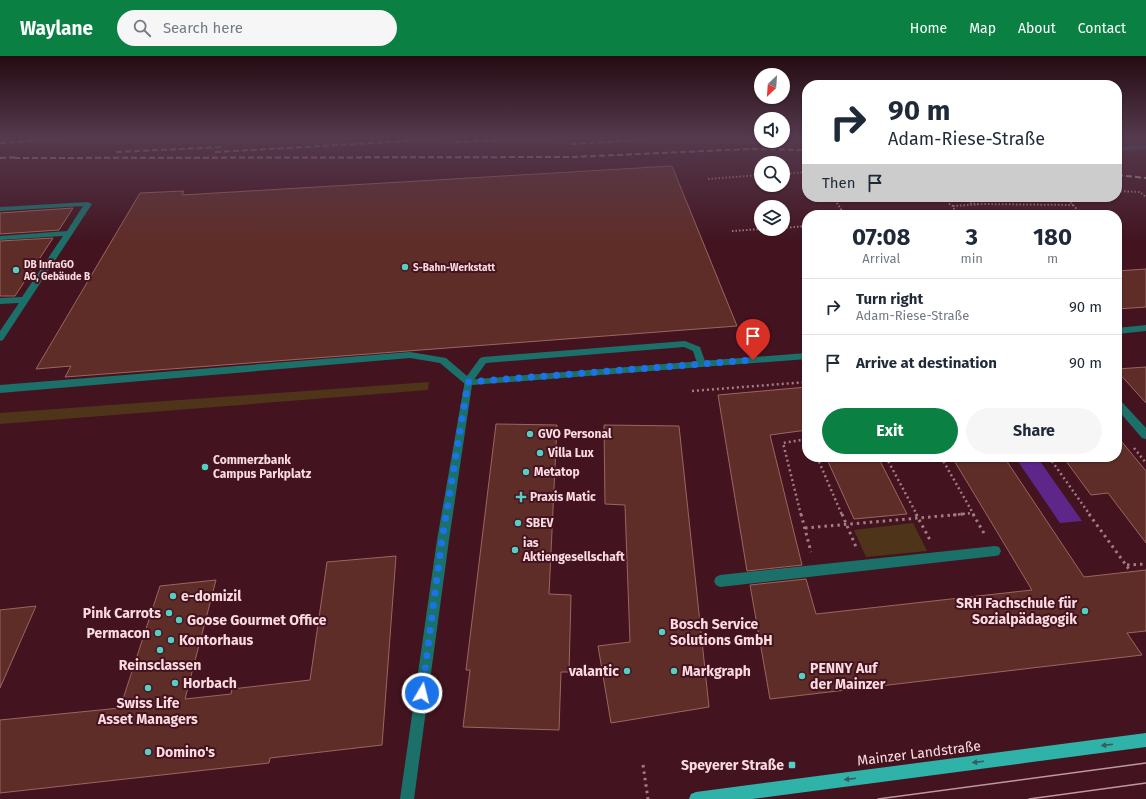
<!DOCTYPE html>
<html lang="en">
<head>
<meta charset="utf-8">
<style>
	body { margin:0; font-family:"Fira Sans",sans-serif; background:#f6f6f7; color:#1f2937; height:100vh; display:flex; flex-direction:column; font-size:15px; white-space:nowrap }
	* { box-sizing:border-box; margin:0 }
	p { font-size:13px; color:#747a83 }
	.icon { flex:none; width:22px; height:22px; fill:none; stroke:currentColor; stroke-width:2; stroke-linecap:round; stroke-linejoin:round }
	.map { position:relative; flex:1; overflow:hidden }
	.sheet { position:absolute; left:802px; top:154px; width:320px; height:252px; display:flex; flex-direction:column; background:#fff; border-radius:16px; box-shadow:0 1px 3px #0004 }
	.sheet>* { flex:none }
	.hud { position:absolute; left:802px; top:24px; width:320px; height:122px; border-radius:16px; box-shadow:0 1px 3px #0004; background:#fff; color:#1f2937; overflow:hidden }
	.needle { width:26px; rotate:205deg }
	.fabs { position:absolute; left:754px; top:12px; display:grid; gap:8px }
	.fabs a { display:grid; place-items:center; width:36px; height:36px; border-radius:50%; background:#fff; box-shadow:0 1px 3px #0004; font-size:20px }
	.pin { position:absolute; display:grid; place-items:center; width:34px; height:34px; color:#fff; margin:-41px -17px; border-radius:50% 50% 50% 0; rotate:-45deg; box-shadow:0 0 4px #0007 }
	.pin .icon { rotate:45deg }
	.me { position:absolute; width:44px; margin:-22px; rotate:8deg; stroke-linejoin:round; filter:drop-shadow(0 0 3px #0008) }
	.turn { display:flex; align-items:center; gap:14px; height:84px; padding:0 20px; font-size:18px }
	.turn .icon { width:52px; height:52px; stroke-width:2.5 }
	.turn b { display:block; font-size:28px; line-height:34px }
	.then { display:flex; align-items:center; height:38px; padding:0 20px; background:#0003; gap:8px; font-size:15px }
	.eta { display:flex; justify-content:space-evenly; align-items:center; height:68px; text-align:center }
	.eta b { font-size:24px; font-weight:700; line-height:28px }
	.action { display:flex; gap:8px; margin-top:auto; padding:8px 20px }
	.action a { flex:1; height:46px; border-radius:24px; background:#0b8043; color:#fff; font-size:16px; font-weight:700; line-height:46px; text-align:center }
	.action a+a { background:#f6f6f7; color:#1f2937 }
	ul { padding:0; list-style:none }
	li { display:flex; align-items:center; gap:12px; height:56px; padding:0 20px; border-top:1px solid #e0e1e3 }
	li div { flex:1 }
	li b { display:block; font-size:15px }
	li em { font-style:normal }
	header { display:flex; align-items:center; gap:24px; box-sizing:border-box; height:56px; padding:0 20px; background:#0b8043; color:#fff }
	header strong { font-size:19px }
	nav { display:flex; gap:22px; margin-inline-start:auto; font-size:14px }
	.search { width:280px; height:36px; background:#f6f6f7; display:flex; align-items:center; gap:10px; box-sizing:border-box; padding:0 14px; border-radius:22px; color:#747a83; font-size:15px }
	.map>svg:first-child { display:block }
	.green { fill:#4e3418 }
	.water { fill:#5f2689 }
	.building { fill:#5f2d28; stroke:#9c655e }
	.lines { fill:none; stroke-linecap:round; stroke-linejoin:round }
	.path-far2 { stroke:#a37c84; stroke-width:2; stroke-dasharray:1.5 2; stroke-linecap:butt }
	.path-far1 { stroke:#a37c84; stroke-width:2.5; stroke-dasharray:2 3; stroke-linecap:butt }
	.path { stroke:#a37c84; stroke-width:3; stroke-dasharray:2.5 4; stroke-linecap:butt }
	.service { fill:#1b706a; fill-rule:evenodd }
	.minor { fill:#1b706a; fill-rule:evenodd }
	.primary { fill:#2fb3a9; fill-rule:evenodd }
	.tram { stroke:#bd989f; stroke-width:1.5 }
	.rail { stroke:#bd989f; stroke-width:2; stroke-dasharray:6 3; stroke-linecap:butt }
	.oneway { fill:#3a5c5e }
	.route { stroke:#1a73e8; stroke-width:7; stroke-dasharray:0 12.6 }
	.poi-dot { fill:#56cec3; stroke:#431420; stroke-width:1.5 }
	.labels { text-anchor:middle; stroke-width:4; stroke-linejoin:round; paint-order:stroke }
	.far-poi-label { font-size:10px; font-weight:bold; fill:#fbdbe0; stroke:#431420; text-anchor:start }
	.poi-label { font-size:12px; font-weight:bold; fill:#fbdbe0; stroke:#431420; text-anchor:start }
	.near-poi-label { font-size:14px; font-weight:bold; fill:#fbdbe0; stroke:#431420; text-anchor:start }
	.near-street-label { font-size:14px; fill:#fbdbe0; stroke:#431420 }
</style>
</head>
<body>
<header>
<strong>Waylane</strong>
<div class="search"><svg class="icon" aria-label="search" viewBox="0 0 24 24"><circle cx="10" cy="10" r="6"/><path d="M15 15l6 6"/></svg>Search here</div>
<nav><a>Home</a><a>Map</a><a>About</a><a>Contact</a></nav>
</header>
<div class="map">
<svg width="1146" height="743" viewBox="0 0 1146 743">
	<rect width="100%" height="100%" fill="#431420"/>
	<!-- green -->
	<path class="green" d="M429,326L428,334L0,368V357Z
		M913,467L927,495L866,501L854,474Z"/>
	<!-- water -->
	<path class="water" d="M1015,401H1037L1082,465L1060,467Z"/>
	<!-- building -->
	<path class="building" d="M672,110L737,270L65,321L71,310L36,313L140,137L184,135L182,139Z
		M73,152L59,174L0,178V157Z
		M53,182L15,240H0V185Z
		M1146,213V251L1117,253V215Z
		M1146,311V347L1117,315V313Z
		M807,331V374L770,379L802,509L747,515L718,339Z
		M496,368L557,369L549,538L571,539L569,616H561L559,674L463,671L470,614H466Z
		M604,369L679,370L709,651L611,667L598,590L630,586L625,449L605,448Z
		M1117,380L1146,415V487L1108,437L1091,439L1063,401H1117Z
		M826,401H878L907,458L854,463Z
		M952,401H1004L1084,521L1146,514V575L1127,577L1142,599L770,643L750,529L806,523L816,558L1032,534Z
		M396,500L382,689L270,702L269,707L0,737V664L120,652L160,530L216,524L185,643L231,638L232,633L310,624L327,506Z
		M36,550L0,632V554Z"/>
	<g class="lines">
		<!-- path-far2 -->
		<path class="path-far2" d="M783,118L807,116
			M708,123L761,119
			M1117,135L1140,136L1146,141
			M833,141L841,153L840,159
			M948,141V147L953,150L956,159
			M1066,141L1082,159
			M970,147L978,148
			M953,150L981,148L1073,149
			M956,157H962
			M978,157L989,158
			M987,159L1080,156
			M783,172L807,170
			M732,175L761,173"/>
		<!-- path-far1 -->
		<path class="path-far1" d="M692,335L807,326
			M1134,392L1146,407
			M817,401L842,459
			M886,401L917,459
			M941,401L974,459
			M1049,401L1090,459
			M801,459L783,387L807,383
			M953,459L972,457"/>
		<!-- path -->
		<path class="path" d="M801,458L811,496
			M842,458L856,491
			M916,458L930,484
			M973,458L985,479
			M1089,458L1131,516
			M805,472L964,458
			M1127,509L1146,508
			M643,709L648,743"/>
		<!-- service -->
		<path class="service" d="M1146,89V93L1117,95V91Z
			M88,146L92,148L3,284L0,285V275L19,247L0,248V242L22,241L63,180L0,184V180L67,175L83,150L0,155V151Z
			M1146,269V275L1117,278V272Z
			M685,285L700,291L706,308L704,310H698L693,295L684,291L486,307L471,328H465L440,307L410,302L0,337V329L410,296L446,302L467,320L480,302L483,301Z
			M807,297V303L727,309L722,306L727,303Z
			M995,490L999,491L1001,495L999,499L995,500L720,531L716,529L714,525L716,521L720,519Z"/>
		<!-- minor -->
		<path class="minor" d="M727,303L732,306L727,309L472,329L449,484L414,743H400L437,484L465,324Z
			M1117,343L1120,344L1146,372V383L1142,382L1117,353Z"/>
		<!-- primary -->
		<path class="primary" d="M1146,677V691L752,743H689L691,738L696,736Z"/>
		<!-- tram -->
		<path class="tram" d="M878,743L1146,707
			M1029,743L1146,727"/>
		<!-- rail -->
		<path class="rail" d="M455,86L579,82
			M0,87L83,82
			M571,88L673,82
			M116,96L222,91
			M215,96L461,82
			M0,102L18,101
			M14,102L571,101L750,93L807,94
			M1117,119L1146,122"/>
	</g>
	<!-- one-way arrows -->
	<defs><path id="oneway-solid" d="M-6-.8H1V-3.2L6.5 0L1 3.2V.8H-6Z"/></defs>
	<g class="oneway">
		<use href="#oneway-solid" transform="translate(1107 689) rotate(173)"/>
		<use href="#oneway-solid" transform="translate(978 706) rotate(173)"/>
		<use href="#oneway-solid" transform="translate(850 723) rotate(173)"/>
	</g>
	<!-- sky -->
	<linearGradient id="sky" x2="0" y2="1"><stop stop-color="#250b12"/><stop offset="0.44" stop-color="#553a4e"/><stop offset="1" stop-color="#553a4e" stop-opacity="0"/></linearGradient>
	<rect width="1146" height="186" fill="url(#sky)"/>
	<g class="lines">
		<!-- route -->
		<path class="route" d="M422,637L442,484L468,326L753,304"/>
	</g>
	<!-- markers -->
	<g class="poi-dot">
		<circle cx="405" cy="211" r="4"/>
		<circle cx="16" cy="214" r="4"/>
		<circle cx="530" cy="378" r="4"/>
		<circle cx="540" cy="397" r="4"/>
		<circle cx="205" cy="411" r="4"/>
		<circle cx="526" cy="416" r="4"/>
		<path d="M519 435h4v4h4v4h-4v4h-4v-4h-4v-4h4z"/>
		<circle cx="518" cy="467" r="4"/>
		<circle cx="515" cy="494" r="4"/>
		<circle cx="173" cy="540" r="4"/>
		<circle cx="1085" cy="555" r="4"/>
		<circle cx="169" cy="557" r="4"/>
		<circle cx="179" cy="564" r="4"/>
		<circle cx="662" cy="576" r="4"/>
		<circle cx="158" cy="577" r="4"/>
		<circle cx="171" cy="584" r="4"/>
		<circle cx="160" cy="594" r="4"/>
		<circle cx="627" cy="615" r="4"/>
		<circle cx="674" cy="615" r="4"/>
		<circle cx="802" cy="620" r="4"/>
		<circle cx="175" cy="627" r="4"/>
		<circle cx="148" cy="632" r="4"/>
		<circle cx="148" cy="696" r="4"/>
		<rect x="788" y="705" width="8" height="8" rx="2"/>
	</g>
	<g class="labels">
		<!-- far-poi labels -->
		<g class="far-poi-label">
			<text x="24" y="212">DB InfraGO<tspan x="24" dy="12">AG, Gebäude B</tspan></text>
			<text x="413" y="215">S-Bahn-Werkstatt</text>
		</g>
		<!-- poi labels -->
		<g class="poi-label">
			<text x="538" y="382">GVO Personal</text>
			<text x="548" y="401">Villa Lux</text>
			<text x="213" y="408">Commerzbank<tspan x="213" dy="14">Campus Parkplatz</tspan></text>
			<text x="534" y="420">Metatop</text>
			<text x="530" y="445">Praxis Matic</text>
			<text x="526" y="471">SBEV</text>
			<text x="523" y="491">ias<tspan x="523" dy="14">Aktiengesellschaft</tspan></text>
		</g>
		<!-- near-poi labels -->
		<g class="near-poi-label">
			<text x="181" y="545">e-domizil</text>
			<text x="1077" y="552" text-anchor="end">SRH Fachschule für<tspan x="1077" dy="16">Sozialpädagogik</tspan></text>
			<text x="161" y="562" text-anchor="end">Pink Carrots</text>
			<text x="187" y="569">Goose Gourmet Office</text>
			<text x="670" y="573">Bosch Service<tspan x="670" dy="16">Solutions GmbH</tspan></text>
			<text x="150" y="582" text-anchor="end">Permacon</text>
			<text x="179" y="589">Kontorhaus</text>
			<text x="160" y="614" text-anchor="middle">Reinsclassen</text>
			<text x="810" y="617">PENNY Auf<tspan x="810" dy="16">der Mainzer</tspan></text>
			<text x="619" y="620" text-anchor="end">valantic</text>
			<text x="682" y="620">Markgraph</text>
			<text x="183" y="632">Horbach</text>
			<text x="148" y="652" text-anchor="middle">Swiss Life<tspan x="148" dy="16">Asset Managers</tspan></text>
			<text x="156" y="701">Domino's</text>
			<text x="784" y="714" text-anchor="end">Speyerer Straße</text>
		</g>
		<!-- near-street labels -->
		<g class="near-street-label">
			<text transform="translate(919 697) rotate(-7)" y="5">Mainzer Landstraße</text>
		</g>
	</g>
</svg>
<div class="fabs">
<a><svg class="needle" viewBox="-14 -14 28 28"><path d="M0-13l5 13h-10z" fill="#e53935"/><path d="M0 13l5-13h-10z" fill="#747a83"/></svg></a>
<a><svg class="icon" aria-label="sound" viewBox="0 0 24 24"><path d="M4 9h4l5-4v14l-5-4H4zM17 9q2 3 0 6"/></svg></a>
<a><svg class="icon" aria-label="search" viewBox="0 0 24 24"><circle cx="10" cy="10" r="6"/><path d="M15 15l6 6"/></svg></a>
<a><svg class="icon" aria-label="layers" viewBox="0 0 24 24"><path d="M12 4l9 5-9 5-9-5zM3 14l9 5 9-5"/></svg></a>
</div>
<div class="pin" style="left:753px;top:304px;background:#d93025"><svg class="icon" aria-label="arrive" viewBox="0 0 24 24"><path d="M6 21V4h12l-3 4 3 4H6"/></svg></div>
<svg class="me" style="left:422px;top:637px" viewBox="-20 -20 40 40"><circle r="17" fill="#1a73e8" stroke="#fff" stroke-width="3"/><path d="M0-11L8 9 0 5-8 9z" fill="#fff"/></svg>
<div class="hud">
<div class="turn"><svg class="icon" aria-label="right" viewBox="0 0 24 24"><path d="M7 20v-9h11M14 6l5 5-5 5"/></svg><div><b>90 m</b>Adam-Riese-Straße</div></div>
<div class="then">Then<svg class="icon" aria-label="arrive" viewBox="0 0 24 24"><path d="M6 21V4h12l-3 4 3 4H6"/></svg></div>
</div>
<section class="sheet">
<div class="eta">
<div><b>07:08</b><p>Arrival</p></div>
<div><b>3</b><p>min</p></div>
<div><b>180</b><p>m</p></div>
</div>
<ul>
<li><svg class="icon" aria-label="right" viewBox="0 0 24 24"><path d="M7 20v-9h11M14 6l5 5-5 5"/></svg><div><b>Turn right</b><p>Adam-Riese-Straße</p></div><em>90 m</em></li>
<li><svg class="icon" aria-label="arrive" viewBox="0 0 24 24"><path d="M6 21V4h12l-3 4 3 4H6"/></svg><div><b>Arrive at destination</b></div><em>90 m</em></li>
</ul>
<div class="action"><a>Exit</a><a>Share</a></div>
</section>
</div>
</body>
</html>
